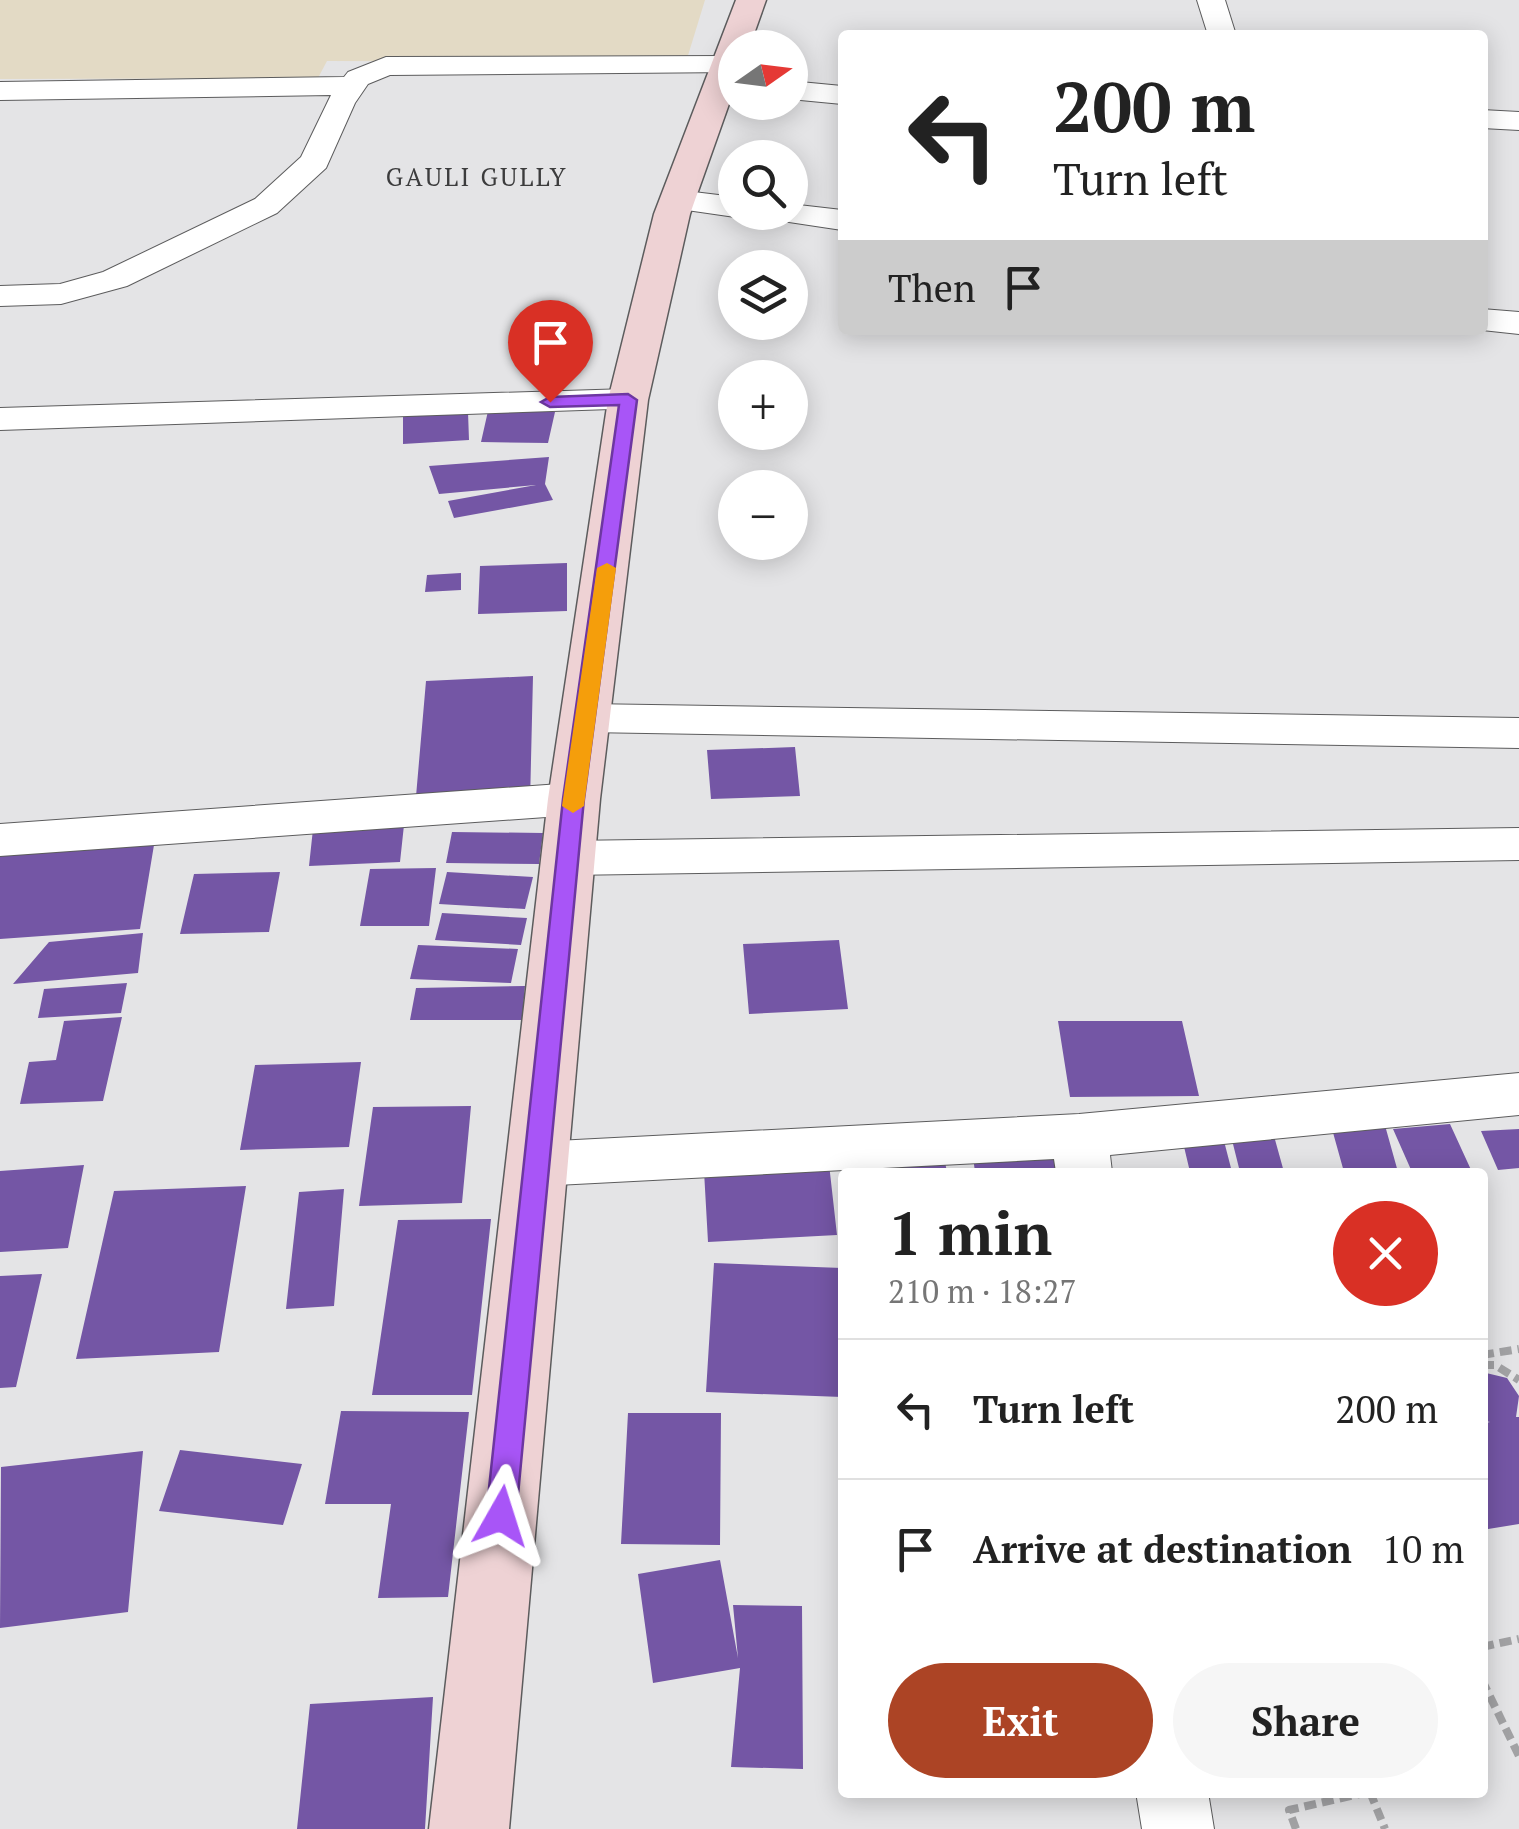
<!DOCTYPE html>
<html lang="en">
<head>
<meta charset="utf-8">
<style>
	body { margin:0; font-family:"PT Serif",serif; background:#f6f6f6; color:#222; height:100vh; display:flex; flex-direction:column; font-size:38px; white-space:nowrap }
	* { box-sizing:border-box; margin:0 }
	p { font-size:32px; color:#767676 }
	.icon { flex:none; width:55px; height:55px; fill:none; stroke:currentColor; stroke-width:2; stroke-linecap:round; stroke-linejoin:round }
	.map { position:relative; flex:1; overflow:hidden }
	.details { position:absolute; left:838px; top:1168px; width:650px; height:630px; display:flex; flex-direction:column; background:#fff; border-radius:10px; box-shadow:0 5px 25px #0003 }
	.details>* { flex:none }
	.banner { position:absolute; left:838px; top:30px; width:650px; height:305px; border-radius:10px; box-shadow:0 5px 25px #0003; background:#fff; color:#222; overflow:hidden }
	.needle { width:65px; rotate:76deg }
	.controls { position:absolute; left:718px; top:30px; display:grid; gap:20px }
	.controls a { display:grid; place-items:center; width:90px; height:90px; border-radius:50%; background:#fff; box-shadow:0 5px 25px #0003; font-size:50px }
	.pin { position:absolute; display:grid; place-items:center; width:85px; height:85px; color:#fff; margin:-102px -42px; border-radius:50% 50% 50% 0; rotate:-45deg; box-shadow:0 0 10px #0007 }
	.pin .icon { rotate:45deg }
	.me { position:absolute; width:110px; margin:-55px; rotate:6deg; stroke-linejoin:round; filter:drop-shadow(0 0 8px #0008) }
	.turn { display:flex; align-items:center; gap:35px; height:210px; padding:0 50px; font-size:45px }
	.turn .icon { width:130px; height:130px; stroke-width:2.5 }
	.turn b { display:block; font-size:70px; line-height:85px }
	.then { display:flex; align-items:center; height:95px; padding:0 50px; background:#0003; gap:20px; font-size:38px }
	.round { display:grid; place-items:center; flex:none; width:105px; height:105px; border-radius:52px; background:#f6f6f6 }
	.head { display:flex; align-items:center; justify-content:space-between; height:170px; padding:0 50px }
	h1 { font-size:60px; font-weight:600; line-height:75px }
	.primary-button { display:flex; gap:20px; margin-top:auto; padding:20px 50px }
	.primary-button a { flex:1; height:115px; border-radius:60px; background:#ac4425; color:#fff; font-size:40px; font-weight:600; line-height:115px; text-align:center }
	.primary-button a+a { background:#f6f6f6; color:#222 }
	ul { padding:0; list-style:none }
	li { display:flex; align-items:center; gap:30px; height:140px; padding:0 50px; border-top:2px solid #e0e0e0 }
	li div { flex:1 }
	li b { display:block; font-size:38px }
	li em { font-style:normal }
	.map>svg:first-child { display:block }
	.education { fill:#e3dac5 }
	.building { fill:#7456a5 }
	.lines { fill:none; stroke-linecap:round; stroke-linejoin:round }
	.street-casing { stroke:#5c5c5d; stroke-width:2 }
	.secondary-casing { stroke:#5c5c5d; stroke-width:3 }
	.path { stroke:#a2a2a4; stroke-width:8; stroke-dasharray:12 6; stroke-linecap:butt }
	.street { fill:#fff; fill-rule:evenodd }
	.secondary { fill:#eed2d4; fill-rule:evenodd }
	.route { fill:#a855f7; stroke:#6d37a1; stroke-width:2.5 }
	.slow { fill:#f59e0b }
	.labels { text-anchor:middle; stroke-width:10; stroke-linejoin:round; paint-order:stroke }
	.far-neighbourhood-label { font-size:25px; letter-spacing:2.5px; fill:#3c3c3d; stroke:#e4e4e6 }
</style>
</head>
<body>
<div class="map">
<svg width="1519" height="1829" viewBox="0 0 1519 1829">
	<rect width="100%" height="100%" fill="#e4e4e6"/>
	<!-- education -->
	<path class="education" d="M0,0H705L686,62L327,61L318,78L0,79Z"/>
	<!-- building -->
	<path class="building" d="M488,411L555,412L548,443L481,442Z
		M468,412L469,440L403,444V416Z
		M549,457L545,484L553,500L454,518L448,501L536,485L439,494L429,466Z
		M567,563V611L478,614L480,566Z
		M461,573V590L425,592L427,575Z
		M533,676L530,803L415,808L426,681Z
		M795,747L800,796L711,799L707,750Z
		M404,825L400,862L309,866L313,829Z
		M452,832L543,833L539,864L446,863Z
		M154,845L140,929L0,939V855Z
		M436,868L429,926H360L370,869Z
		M280,872L269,932L180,934L194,874Z
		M447,872L533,877L525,909L439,904Z
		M442,913L527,918L521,945L435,940Z
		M143,933L138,973L13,984L49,942Z
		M839,940L848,1009L749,1014L743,944Z
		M418,945L518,949L511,983L410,979Z
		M127,983L121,1013L38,1018L44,989Z
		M525,986L522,1020H410L416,988Z
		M122,1017L103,1101L20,1104L29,1062L56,1060L64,1021Z
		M1058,1021H1182L1199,1096L1070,1097Z
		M361,1062L349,1147L240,1150L255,1065Z
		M471,1106L462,1203L359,1206L373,1107Z
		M1450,1124L1472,1172H1412L1393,1129Z
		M1332,1129H1386L1398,1172H1344Z
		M1519,1129V1168L1498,1170L1481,1131Z
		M1181,1134L1224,1141L1232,1172H1190Z
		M1231,1136H1274L1284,1172H1240Z
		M1067,1156L1070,1172H975L973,1157Z
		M945,1162L947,1172H883L882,1165Z
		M829,1164L837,1235L708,1242L704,1171Z
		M84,1165L68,1248L0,1252V1171Z
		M246,1186L219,1352L76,1359L114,1191Z
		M344,1189L334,1306L286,1309L299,1192Z
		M491,1219L472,1395H372L398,1220Z
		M714,1263L842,1268V1397L706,1392Z
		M42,1274L16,1387L0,1388V1276Z
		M1482,1372L1507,1378L1519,1396L1516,1417H1519V1524L1482,1530V1424L1490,1422L1482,1420Z
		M341,1411L469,1412L448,1597L378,1598L391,1504H325Z
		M628,1413H721L720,1545L621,1544Z
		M180,1450L302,1464L283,1525L159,1511Z
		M143,1451L128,1612L0,1628L1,1467Z
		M720,1560L738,1658L733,1605L802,1606L803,1769L731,1767L740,1668L653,1683L638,1574Z
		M433,1697L425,1829H297L310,1704Z"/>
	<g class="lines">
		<defs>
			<path id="street" d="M1197,0H1225L1236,35H1208Z
				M727,56L735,58V72L390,75L368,84L355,103L326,168L277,213L127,286L61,304L0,306V286L60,284L103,272L255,199L301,157L331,95L0,100V82L344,77L348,72L386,57Z
				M790,81L842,86V104L790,99Z
				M1482,110L1519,112V130L1482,128Z
				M677,190L735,197V212H747L735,217L666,207L661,200L666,193Z
				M790,204L842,210V230L769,219L764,212H790Z
				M1482,309L1519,312V334L1482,330Z
				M628,389L641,392L647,400L641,408L0,430V408Z
				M587,704L1519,718V748L587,732L571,728L564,718L571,708Z
				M574,783L591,788L598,799L591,810L574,815L0,856V824Z
				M1519,828V860L568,875L551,870L544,858L551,846L568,841Z
				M1519,1073V1115L1110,1155L1112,1172H1056L1054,1159L537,1186L517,1180L509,1164L517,1148L537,1142L1079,1114Z
				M1136,1792H1208L1214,1829H1142Z"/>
			<path id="secondary" d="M736,0H766L749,48H735V87L690,214L648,400L600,799L509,1829H429L548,799L608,400L654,214Z"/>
		</defs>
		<!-- street casing -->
		<use href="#street" class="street-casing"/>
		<!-- secondary casing -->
		<use href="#secondary" class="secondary-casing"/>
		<!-- path -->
		<path class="path" d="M1482,1355L1519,1349
			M1482,1365H1495L1519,1380
			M1482,1647L1519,1639
			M1482,1680L1519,1756
			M1370,1792L1385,1829
			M1296,1829L1289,1810L1368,1792"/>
		<!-- street -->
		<use href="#street" class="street"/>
		<!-- secondary -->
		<use href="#secondary" class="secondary"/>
	</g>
	<!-- route -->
	<path class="route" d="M628,394L637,400L584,799L516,1516L511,1526L501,1530L490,1526L486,1516L563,799L619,405L550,407L541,402L550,397Z"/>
	<!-- slow -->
	<path class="slow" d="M607,563L616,568L584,806L573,813L562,806L597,568Z"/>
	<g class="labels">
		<!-- far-neighbourhood labels -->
		<g class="far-neighbourhood-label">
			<text x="477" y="186">GAULI GULLY</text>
		</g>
	</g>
</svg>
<div class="controls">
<a><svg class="needle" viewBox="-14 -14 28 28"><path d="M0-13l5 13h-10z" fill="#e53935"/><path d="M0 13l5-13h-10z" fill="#767676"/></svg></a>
<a><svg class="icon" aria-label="search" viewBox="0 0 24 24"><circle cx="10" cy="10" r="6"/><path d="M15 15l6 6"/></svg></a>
<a><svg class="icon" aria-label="layers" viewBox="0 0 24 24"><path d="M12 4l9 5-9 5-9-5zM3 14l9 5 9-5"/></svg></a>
<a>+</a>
<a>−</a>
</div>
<div class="pin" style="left:550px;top:402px;background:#d93025"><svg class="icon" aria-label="arrive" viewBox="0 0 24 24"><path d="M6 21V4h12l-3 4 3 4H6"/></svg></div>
<svg class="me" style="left:501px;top:1516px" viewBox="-20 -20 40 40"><path d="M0-17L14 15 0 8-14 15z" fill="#a855f7" stroke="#fff" stroke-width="4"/></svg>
<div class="banner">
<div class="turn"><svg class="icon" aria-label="left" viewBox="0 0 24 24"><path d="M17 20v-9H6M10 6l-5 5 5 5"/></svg><div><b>200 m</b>Turn left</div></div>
<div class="then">Then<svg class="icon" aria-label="arrive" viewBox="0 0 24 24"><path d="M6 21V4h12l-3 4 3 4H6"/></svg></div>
</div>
<section class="details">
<div class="head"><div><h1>1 min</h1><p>210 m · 18:27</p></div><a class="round" style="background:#d93025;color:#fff"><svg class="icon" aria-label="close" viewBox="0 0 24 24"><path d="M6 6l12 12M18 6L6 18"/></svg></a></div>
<ul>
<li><svg class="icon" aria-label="left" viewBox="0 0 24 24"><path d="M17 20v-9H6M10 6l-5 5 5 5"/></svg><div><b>Turn left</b></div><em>200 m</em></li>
<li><svg class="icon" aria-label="arrive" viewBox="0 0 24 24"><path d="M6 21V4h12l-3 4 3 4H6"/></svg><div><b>Arrive at destination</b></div><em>10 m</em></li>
</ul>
<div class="primary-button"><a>Exit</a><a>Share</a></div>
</section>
</div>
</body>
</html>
